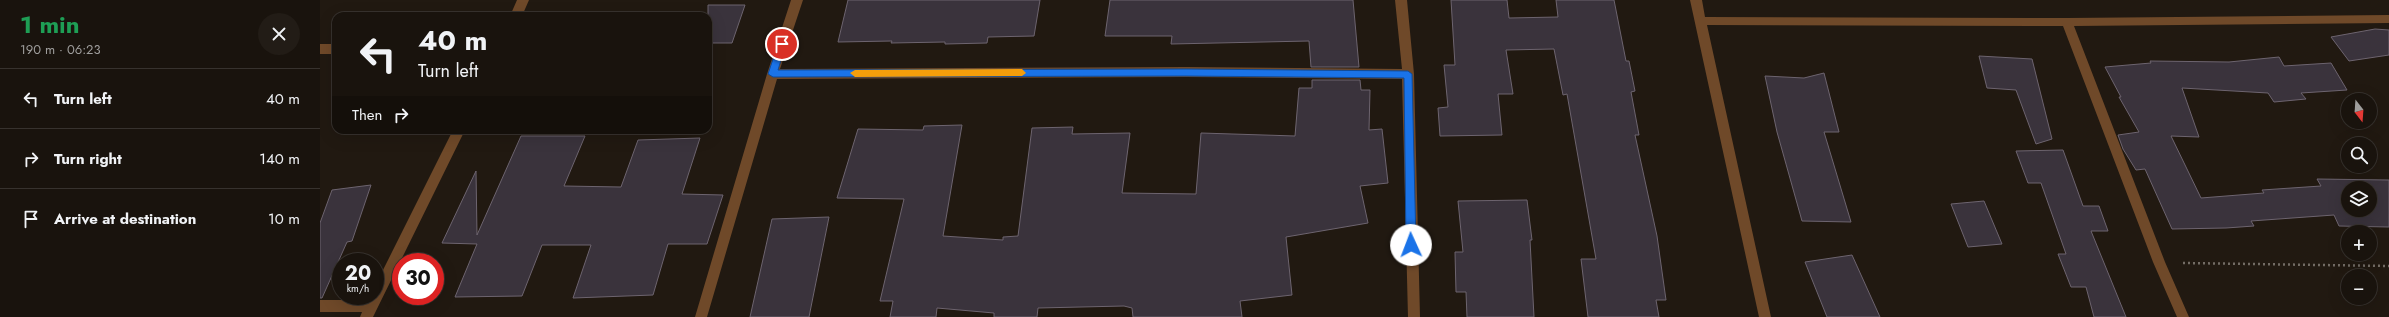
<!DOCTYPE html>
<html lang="en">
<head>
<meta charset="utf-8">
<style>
	body { margin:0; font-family:Jost,sans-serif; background:#221c16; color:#f1f3f6; height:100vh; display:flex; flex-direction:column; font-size:15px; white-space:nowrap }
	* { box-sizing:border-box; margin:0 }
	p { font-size:13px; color:#9f9e9d }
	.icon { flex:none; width:22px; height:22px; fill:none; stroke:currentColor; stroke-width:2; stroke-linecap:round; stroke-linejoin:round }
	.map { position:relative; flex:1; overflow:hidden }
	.sheet { display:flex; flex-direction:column; background:#19130d; width:320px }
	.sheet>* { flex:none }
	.banner { position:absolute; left:12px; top:12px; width:380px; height:122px; border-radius:12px; box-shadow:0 4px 16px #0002,0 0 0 1px #37322e; background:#19130d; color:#f1f3f6; overflow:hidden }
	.needle { width:26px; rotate:163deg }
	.controls { position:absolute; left:2021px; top:93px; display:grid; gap:8px }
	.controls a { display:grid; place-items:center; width:36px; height:36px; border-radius:50%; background:#19130d; box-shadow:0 4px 16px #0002,0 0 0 1px #37322e; font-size:20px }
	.speed { position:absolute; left:12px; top:253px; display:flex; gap:8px; font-size:20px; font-weight:700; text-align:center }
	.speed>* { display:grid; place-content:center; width:52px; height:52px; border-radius:50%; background:#19130d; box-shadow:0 4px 16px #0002,0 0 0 1px #37322e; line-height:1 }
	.speed small { font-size:10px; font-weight:400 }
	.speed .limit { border:6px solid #d22; background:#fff; color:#111 }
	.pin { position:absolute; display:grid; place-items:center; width:34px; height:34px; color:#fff; margin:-17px; border:2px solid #fff; border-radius:50%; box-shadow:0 1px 4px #0007 }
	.me { position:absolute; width:44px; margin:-22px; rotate:358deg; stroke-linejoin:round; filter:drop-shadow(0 0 3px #0008) }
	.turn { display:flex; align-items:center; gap:14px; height:84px; padding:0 20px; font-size:18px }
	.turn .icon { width:52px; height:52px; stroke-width:2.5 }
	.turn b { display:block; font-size:28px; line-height:34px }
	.then { display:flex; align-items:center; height:38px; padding:0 20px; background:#0003; gap:8px; font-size:15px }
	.round { display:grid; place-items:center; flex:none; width:42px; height:42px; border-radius:21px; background:#221c16 }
	.head { display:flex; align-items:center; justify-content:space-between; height:68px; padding:0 20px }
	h1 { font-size:24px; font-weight:700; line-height:30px; color:#1e9e55 }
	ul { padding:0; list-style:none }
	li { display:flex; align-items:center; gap:12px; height:60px; padding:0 20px; border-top:1px solid #37322e }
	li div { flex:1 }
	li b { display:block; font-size:15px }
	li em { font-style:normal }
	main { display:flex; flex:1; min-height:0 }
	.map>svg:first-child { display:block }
	.building { fill:#3a333c; stroke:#6d646f; fill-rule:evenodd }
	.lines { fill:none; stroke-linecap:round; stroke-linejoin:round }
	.path { stroke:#736c65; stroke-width:2.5; stroke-dasharray:2 3; stroke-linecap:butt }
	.street { fill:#6f4929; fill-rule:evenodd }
	.route { fill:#1a73e8; stroke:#114b97 }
	.slow { fill:#f59e0b }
</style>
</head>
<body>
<main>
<section class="sheet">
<div class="head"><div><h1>1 min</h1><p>190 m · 06:23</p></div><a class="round"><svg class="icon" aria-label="close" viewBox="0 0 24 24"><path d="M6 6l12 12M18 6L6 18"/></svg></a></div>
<ul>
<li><svg class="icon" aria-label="left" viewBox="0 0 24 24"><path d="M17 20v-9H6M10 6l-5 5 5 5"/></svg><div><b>Turn left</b></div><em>40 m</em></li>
<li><svg class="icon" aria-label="right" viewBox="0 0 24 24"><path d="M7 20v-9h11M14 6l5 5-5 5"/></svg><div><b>Turn right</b></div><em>140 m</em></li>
<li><svg class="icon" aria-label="arrive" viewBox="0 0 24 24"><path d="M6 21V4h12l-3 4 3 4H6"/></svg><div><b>Arrive at destination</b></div><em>10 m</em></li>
</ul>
</section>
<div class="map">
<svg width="2069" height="317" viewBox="0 0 2069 317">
	<rect width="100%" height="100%" fill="#211911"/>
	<!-- building -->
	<path class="building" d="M528,0H720L714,36L668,37L667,43L625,44V42L571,43L572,41L518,42Z
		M790,0H1033L1039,67H991L989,41L851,44L852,36H785Z
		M1131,0H1187L1189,18L1238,17L1236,0H1294L1306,61H1309L1315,91L1311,92L1319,135H1315L1337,236L1346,300H1336L1339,317H1268L1261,259H1276L1247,94L1243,95L1234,49L1186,50L1193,94H1178L1182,135L1120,136L1118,108L1128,107L1124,65H1135Z
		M388,5H425L412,43H388Z
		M2055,29L2069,30V55L2029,61L2011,37Z
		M1659,56L1712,59L1732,139L1716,144L1696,90L1667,88Z
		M1959,57L1964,66L2011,63L2027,90L1981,93L1986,99L1954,102L1948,93L1862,88L1879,137L1851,136L1881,198L1944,193L1942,190L2001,186L1997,179L2069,180V227L2019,226L2014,215L1931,221L1934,226L1906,228L1852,229L1825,169L1816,170L1803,149L1798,135L1819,132L1799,97H1801L1785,67L1831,63L1830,61L1909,62ZM2028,188H2050V210H2028Z
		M1504,73L1519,132H1504L1531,222L1482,221L1457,132L1445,76L1484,78Z
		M992,80H1040L1041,90H1050L1049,130L1062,129L1068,183L1040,186L1048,223L966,237L972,295L920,301L922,317H813L812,308L804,306L718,308L717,317H674V313L617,308L616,317H570L573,301H560L584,199L517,198L538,129L603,130L604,126L642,125L623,236L683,240V237L698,236L712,128L753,127L752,134L810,133L802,193L876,194L881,133L975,136L979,88H992Z
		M201,136H265L244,186L301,187L318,140L380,138L362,194L403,195L387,244H348L333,295L253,298L271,245H222L202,296L135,297L157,244L122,243L156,171L157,235Z
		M1743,150L1763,206H1779L1788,231H1771L1806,317H1774L1766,287H1751L1738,254H1746L1721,183H1708L1696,151Z
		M51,185L32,241L27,242L2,298H0V223L12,190Z
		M1207,200L1212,240H1210L1214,317H1147L1146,292H1136L1135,252H1143L1138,201Z
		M1664,201L1682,244L1648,247L1631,204Z
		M509,217L489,317H430L452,219Z
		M1532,255L1560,317H1507L1485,262Z"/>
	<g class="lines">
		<!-- path -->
		<path class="path" d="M1863,263L2069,266"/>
		<!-- street -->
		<path class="street" d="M197,0H209L202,16H190Z
			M471,0H483L460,69L866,67L1082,69L1075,0H1087L1094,74L1100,317H1088L1082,79L866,77L457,79L387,317H375L447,74Z
			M1370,0H1382L1385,17L1747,18L2069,15V23L1754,26L1845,262L1869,317H1857L1833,262L1743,26L1387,25L1451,317H1439Z
			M0,44H16V54H0Z
			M133,130H145L53,317H40L42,312H0V300H48L50,296H55V286Z"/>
	</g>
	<!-- route -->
	<path class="route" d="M462,41L466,44L458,70L866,69L1088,71L1092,74L1096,245L1091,249L1086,245L1084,78L866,76L453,77L448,74L458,44Z"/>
	<!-- slow -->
	<path class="slow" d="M702,69L706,73L702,76L535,77L530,73L535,70Z"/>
</svg>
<div class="controls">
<a><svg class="needle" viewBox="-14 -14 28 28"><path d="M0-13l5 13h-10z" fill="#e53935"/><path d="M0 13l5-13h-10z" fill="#9f9e9d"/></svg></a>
<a><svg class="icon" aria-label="search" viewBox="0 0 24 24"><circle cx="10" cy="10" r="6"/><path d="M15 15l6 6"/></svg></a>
<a><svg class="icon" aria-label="layers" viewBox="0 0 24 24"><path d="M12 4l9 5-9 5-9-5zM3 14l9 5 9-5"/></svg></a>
<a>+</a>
<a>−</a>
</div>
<div class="speed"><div>20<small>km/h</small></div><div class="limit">30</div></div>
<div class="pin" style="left:462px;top:44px;background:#d93025"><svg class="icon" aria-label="arrive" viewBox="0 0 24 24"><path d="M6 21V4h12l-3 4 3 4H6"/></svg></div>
<svg class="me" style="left:1091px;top:245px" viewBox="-20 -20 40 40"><circle r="19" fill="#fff"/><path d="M0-13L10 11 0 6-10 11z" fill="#1a73e8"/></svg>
<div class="banner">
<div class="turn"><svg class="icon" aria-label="left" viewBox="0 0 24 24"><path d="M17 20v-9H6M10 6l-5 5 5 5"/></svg><div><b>40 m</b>Turn left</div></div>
<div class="then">Then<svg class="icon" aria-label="right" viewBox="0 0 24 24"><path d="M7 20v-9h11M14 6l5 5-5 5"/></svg></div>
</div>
</div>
</main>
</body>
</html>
